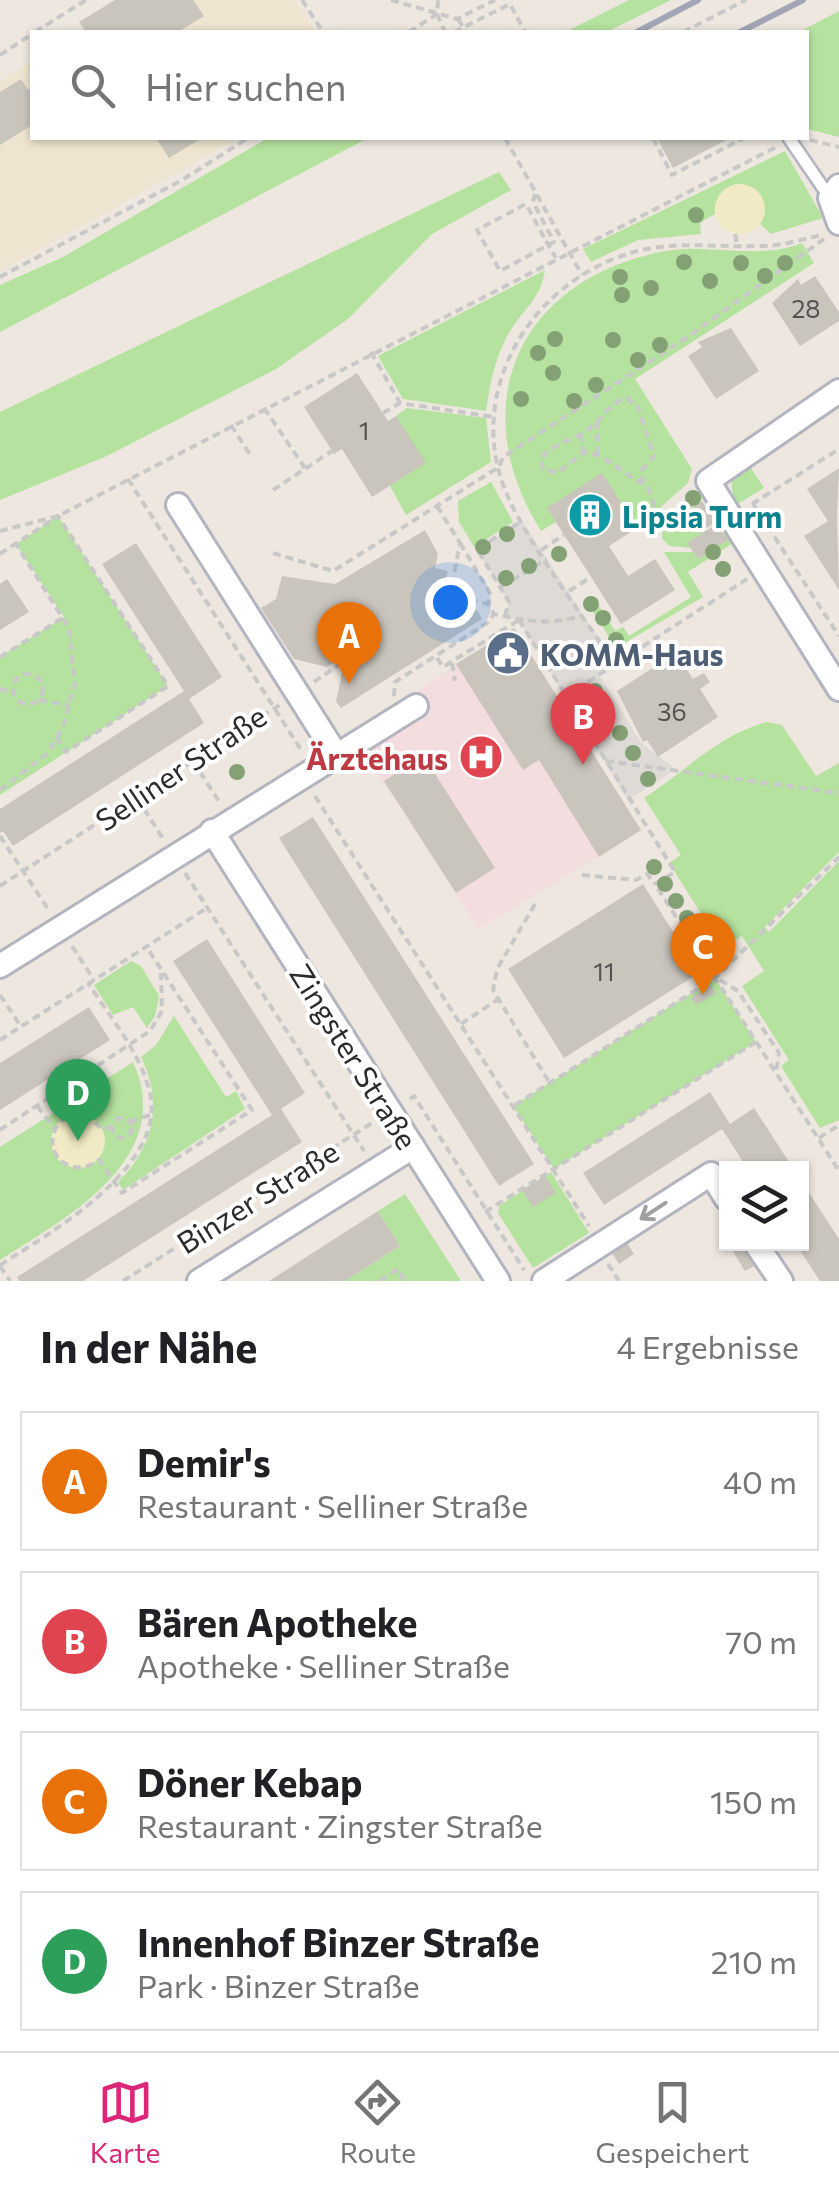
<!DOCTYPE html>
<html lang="de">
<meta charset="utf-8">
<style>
:root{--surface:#fff;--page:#f2f2f2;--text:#202124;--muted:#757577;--line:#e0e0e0;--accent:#db2777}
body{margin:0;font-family:Commissioner,sans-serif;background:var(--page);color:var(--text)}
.controls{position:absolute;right:30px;bottom:30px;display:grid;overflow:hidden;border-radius:0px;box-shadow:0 2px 8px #0004}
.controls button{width:90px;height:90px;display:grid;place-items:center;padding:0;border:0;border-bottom:2px solid var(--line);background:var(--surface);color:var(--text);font:50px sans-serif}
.you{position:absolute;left:450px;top:602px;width:35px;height:35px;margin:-25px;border:8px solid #fff;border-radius:50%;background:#1a73e8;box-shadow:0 0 0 15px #1a73e833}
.badge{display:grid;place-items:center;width:65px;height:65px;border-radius:50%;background:var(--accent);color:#fff;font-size:32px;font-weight:700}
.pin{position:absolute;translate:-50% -82px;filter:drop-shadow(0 2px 5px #0008)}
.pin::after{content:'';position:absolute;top:52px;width:35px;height:30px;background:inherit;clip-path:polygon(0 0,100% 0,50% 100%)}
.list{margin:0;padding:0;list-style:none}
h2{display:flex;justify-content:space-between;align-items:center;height:130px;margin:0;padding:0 40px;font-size:42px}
h2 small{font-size:32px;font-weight:400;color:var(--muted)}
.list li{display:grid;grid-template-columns:65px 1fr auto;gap:30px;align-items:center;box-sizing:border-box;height:140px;margin:0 20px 20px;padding:0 20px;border:2px solid var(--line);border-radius:0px}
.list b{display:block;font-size:38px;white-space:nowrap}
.list p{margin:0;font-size:32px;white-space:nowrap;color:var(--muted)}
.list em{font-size:32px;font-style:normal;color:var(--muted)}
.icon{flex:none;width:55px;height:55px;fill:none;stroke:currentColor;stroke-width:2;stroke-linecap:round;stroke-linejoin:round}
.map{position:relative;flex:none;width:839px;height:1281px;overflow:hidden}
.search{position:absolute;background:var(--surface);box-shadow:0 2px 8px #0004;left:30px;right:30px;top:30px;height:110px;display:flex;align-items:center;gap:25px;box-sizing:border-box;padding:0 35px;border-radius:0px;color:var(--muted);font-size:38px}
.sheet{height:770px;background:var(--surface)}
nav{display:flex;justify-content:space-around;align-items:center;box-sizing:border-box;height:140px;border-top:2px solid var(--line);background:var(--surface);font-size:28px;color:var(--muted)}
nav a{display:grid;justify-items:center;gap:5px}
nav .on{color:var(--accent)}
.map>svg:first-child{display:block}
.education{fill:#eee4cf}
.medical{fill:#f3ddde}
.green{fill:#b5e29e}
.sand{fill:#f1eac4}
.plaza{fill:#dedad6}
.building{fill:#c9c5bd}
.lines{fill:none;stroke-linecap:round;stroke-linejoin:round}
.lane-casing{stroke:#b2b5bf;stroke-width:16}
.street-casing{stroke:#b2b5bf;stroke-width:28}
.path{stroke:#c8c8c8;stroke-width:4;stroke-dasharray:8 5;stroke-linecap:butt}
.lane{stroke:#fff;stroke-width:11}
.street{stroke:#fff;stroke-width:22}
.rail{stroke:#a2a5b6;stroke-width:6}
.path-bridge{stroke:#c8c8c8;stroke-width:4;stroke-dasharray:8 5;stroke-linecap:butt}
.tree{fill:#83a174}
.oneway{stroke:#a0a0a0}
.labels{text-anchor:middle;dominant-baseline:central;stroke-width:8;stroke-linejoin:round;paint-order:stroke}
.number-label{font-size:25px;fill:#535250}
.culture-label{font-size:30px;font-weight:bold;fill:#0d838f;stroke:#fff;text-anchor:start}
.service-label{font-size:30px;font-weight:bold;fill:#4e5e75;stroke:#fff;text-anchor:start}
.health-label{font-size:30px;font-weight:bold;fill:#be3a42;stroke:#fff;text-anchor:end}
.street-label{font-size:30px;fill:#2c2c2c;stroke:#fff}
</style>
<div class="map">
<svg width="839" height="1281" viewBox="0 0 839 1281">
<rect width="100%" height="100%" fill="#ede7df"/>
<g class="education">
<path d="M 115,0 L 295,0 L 316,32 L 76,32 L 83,28 L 79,22 Z"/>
<path d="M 32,61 L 32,138 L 239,138 L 0,271 L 0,82 Z"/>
</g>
<path class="medical" d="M 514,628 L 641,830 L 479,929 L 351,734 Z"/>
<g class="green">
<path d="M 629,0 L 671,0 L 607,32 L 565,32 Z"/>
<path d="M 839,11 L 839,137 L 807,129 L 806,32 L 799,32 Z"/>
<path d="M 268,138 L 368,138 L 0,332 L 0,285 L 63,257 Z"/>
<path d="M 785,151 L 823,218 L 771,234 L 760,224 L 765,214 L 754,188 L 735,184 L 715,204 L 715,214 L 700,223 L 701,234 L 638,240 L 591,262 L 583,249 Z"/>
<path d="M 499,172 L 511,190 L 432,234 L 348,319 L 276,369 L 107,456 L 0,500 L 0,412 Z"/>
<path d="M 802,243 L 814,263 L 635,379 L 692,469 L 688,483 L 637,528 L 602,474 L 556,522 L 541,531 C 462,405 519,278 666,251 C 712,243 756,261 802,243 Z"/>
<path d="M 545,270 C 541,299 523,309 509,333 C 495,357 490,383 486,411 L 403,399 L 378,356 Z"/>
<path d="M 407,408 L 486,418 L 491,462 L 406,515 L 390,486 L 396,416 Z"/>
<path d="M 747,462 L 764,488 L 734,506 L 731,479 Z"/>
<path d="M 491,482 L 513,522 L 474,547 L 459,522 L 458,501 Z"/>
<path d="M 698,489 L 704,498 L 692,508 L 706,531 L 688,542 L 691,548 L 670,546 L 662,539 L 662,530 Z"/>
<path d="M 58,516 L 168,686 L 0,795 L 0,657 L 64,617 L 16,544 Z"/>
<path d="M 719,522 L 733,543 L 688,572 L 703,597 L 616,648 L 592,610 L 599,606 L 615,631 L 623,627 L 629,636 L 691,597 L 664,552 L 694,552 L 698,558 L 727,540 Z"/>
<path d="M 767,722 L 782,725 L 816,776 L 839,763 L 839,852 L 765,927 L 769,932 L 839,861 L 839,1120 L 820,1128 L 781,1066 L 789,1060 L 742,986 L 764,971 L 742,936 L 723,948 L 669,863 L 681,855 L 644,798 C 685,772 718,735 767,722 Z"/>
<path d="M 131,961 L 141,966 L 159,996 L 155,1016 L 147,1028 L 133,1007 L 113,1015 L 94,985 Z"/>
<path d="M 715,978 L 756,1042 L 554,1169 L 513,1106 Z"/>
<path d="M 174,1016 L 226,1097 L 236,1091 L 245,1109 L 123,1190 L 118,1182 C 155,1146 163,1102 141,1057 L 156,1045 Z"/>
<path d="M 133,1062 C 177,1158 68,1217 0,1260 L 0,1147 Z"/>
<path d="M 551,1172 L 589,1233 L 533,1268 L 498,1213 L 499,1206 Z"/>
<path d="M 405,1194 L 461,1281 L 345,1281 L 400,1246 L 378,1211 Z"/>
</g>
<g class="sand">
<circle cx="740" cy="209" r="25"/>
<circle cx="78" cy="1141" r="27"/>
</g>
<path class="plaza" d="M 522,521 L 615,664 L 599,675 L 642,744 L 676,769 L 628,800 L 519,620 L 505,616 L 509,602 L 477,549 Z"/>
<g class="building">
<path d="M 115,0 L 193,0 L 204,16 L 178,32 L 86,32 L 79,22 Z"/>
<path d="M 21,79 L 28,90 L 32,87 L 32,125 L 0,145 L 0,92 Z"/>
<path d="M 156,138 L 202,138 L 169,158 Z"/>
<path d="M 657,138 L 730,138 L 673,168 Z"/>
<path d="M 815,276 L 839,312 L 839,321 L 800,346 L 772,303 L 798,279 L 801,285 Z"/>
<path d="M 731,328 L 759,371 L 716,399 L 688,356 L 702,347 L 698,342 Z"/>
<path d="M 357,373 L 388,421 L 396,416 L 426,463 L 372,497 L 342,449 L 334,454 L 304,407 Z"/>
<path d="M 839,468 L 837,515 L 839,590 L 804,536 L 828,521 L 807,489 Z"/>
<path d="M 602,473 L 637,528 L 609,546 L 628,576 L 655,559 L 675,590 L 621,624 L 547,508 Z"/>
<path d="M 702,501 L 716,522 L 705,529 L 692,508 Z"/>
<path d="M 717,524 L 728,540 L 698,559 L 687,543 Z"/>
<path d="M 425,530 L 438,554 L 435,568 L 448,571 L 441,595 L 446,603 L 478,611 L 482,619 L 341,708 L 336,702 L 343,668 L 337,660 L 327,667 L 294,659 L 261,608 L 276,599 L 282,576 L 335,584 Z"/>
<path d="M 136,543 L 222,677 L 189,699 L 204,723 L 13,846 L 3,831 L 0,833 L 0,809 L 184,691 L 102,564 Z"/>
<path d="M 7,579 L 29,612 L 0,630 L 0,584 Z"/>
<path d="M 514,628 L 641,830 L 599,857 L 539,760 L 523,770 L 456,664 Z"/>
<path d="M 676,653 L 693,679 L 704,673 L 710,682 L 700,689 L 718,717 L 658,757 L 647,740 L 643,742 L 617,691 Z"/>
<path d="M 423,755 L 495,868 L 456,893 L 384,781 Z"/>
<path d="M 313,817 L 534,1164 L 499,1186 L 279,838 Z"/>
<path d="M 643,884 L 699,973 L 564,1058 L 508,969 Z"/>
<path d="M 207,939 L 305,1093 L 281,1109 L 302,1142 L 83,1281 L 19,1281 L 17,1277 L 272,1115 L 173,961 Z"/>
<path d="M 711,985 L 716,993 L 696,1005 L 691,998 Z"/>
<path d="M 89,1007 L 110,1040 L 0,1110 L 0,1063 Z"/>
<path d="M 710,1092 L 730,1124 L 754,1108 L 793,1168 L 747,1168 L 722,1129 L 604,1205 L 583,1173 Z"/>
<path d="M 545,1176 L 556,1193 L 533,1207 L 522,1190 Z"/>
<path d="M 802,1182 L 839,1239 L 839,1281 L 820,1281 L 796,1244 L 802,1244 Z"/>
<path d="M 378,1211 L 400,1246 L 345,1281 L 269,1281 Z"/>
<path d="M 625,1240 L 634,1254 L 619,1264 L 610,1250 Z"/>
<path d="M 743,1244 L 756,1265 L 745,1271 L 729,1245 Z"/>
</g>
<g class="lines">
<defs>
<path id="lane" d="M 789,138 L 830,198"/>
<g id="street">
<path d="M 839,186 L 830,198 L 839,223"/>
<path d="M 839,391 L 708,481 L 839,689"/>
<path d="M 178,505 L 337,756"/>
<path d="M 212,831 L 498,1281"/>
<path d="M 0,966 L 416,706"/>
<path d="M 756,1244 L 781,1281"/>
<path d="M 199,1281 L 413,1147"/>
<path d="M 544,1281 L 711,1174 L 726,1198"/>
</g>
</defs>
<use href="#lane" class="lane-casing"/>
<use href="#street" class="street-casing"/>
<g class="path">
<path d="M 302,0 L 323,32"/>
<path d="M 391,0 L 457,19 L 495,0"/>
<path d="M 437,14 L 445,32"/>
<path d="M 458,19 L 466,32"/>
<path d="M 35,32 L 86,0"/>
<path d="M 409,32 L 437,14 L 438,0"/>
<path d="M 683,32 L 746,0"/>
<path d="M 0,55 L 32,34"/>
<path d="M 505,138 L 582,275"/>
<path d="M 653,138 L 672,175 L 744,138"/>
<path d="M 810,140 L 839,147"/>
<path d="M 735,234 L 737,245"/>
<path d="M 546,241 L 556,258"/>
<path d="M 0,277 L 182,180 L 248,138"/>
<path d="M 371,352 L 400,403 L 494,417"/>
<path d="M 264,408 L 305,468"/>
<path d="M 383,413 L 400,403"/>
<path d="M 231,425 L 252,458"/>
<path d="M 580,434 L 584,452"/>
<path d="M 597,455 L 597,422"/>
<path d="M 128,479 L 303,753"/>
<path d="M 643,484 L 642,470 L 654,456 L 638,407 L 627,398 C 610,401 603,419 589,429 C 573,441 556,442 541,458 L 543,469 L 558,473 L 584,452 C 607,454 625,477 647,485 L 660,522"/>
<path d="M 273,490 L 332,451"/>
<path d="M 752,504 L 839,449"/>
<path d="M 753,504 L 839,636"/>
<path d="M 437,506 L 460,543 L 450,595 L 488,604 L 494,614 C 526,621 551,626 583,615"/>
<path d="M 0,531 L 58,516 L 778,146"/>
<path d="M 460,543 L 490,593 L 488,604"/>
<path d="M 541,550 L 564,535"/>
<path d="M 273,553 L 333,571 L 499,467 L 503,457 L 686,338 L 824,239"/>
<path d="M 0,554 L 58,516 L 168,686 L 66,752 L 57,738"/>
<path d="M 501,587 L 547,559"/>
<path d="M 569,591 L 591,577"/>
<path d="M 505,616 L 509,602 L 477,549 L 522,521"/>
<path d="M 519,620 L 675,872 L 655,884 L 839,1171"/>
<path d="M 0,657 L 64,617"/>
<path d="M 437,658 L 443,667 L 519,620"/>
<path d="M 452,663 L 455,681"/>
<path d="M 615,664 C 583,616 531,548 508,497 C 462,394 530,281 634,252 C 678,240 718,248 762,246 C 782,246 803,239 822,235"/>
<circle cx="28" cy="689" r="15"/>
<path d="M 314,682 L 340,664"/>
<path d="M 0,689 L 14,694"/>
<path d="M 394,696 L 395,682 L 487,623 L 494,614"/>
<path d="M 566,696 L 747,579"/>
<path d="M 39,700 L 69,705"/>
<path d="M 193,761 L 220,803"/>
<path d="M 606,761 L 839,793"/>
<path d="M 0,790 L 48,753 L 63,727 L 75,684 L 69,628 L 16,544"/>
<path d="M 315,796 L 589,1226"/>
<path d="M 137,798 L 164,840"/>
<path d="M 0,836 L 48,909"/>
<path d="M 185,873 L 364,1151"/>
<path d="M 582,875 L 636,880 L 647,874 L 655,884"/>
<path d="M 0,886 L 281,704"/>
<path d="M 535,904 L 497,969 L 493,990 L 549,1082"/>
<path d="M 72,946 L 94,980"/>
<path d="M 720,980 L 738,991 L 779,1053 L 776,1072"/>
<path d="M 0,995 L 20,1025"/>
<path d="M 461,1024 L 497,1000"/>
<path d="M 0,1040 L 207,908"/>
<path d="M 410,1099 L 414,1096 L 524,1270"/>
<path d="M 515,1105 L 715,978 L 839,857"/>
<path d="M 37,1106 L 54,1128"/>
<circle cx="122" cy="1128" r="10"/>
<path d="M 130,1122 L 150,1115"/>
<path d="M 112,1126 L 103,1130 L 88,1116 L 67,1116 C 33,1141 65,1185 99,1160 L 122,1193 L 252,1110 L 146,946"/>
<path d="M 0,1130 L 150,1031 L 162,1011 L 161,973"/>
<path d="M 819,1138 L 839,1125"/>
<path d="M 485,1212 L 756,1042"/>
<path d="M 608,1264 L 619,1281"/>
<path d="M 0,1265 C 49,1234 161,1170 151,1099 C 144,1056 111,1019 88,983"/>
<path d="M 0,1266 L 10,1281"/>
<path d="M 123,1281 L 372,1123"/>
<path d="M 380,1281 L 398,1269 L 405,1281"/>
</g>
<use href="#lane" class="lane"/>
<use href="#street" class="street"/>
<g class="rail">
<path d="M 637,32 L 698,0"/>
<path d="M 740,32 L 803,0"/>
</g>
<g class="path-bridge">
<path d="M 454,32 L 510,4 L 525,32"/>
<path d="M 535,194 L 533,202 L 554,242 L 500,271 L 477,230 L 526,204 L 546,241"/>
</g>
</g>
<g class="tree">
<circle cx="696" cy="215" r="8"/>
<circle cx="684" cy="262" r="8"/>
<circle cx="741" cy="263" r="8"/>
<circle cx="785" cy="263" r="8"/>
<circle cx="765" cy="276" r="8"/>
<circle cx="620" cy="277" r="8"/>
<circle cx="710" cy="281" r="8"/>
<circle cx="651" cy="288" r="8"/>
<circle cx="622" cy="295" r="8"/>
<circle cx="555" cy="339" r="8"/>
<circle cx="613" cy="340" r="8"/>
<circle cx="660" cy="345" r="8"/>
<circle cx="538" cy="353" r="8"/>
<circle cx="638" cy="360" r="8"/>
<circle cx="553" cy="373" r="8"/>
<circle cx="596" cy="385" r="8"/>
<circle cx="521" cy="399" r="8"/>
<circle cx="574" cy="401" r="8"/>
<circle cx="693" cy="498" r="8"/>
<circle cx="507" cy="534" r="8"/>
<circle cx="483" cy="547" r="8"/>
<circle cx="713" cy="552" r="8"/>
<circle cx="559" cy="554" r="8"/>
<circle cx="529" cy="566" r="8"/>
<circle cx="723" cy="569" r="8"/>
<circle cx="506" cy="578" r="8"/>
<circle cx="591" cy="604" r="8"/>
<circle cx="603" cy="618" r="8"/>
<circle cx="616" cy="640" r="8"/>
<circle cx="595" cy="691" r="8"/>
<circle cx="607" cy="712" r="8"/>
<circle cx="620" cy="733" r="8"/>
<circle cx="633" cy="753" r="8"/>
<circle cx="237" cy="772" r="8"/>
<circle cx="648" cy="779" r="8"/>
<circle cx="654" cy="867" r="8"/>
<circle cx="665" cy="884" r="8"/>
<circle cx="676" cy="901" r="8"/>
<circle cx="687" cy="918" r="8"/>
<circle cx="698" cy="935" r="8"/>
</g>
<defs><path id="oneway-shaft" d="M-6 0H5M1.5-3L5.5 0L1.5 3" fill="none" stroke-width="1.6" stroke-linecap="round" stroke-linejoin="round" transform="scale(2.5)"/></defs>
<use class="oneway" href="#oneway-shaft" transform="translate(653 1211) rotate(147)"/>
<defs>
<symbol id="building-disc" viewBox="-11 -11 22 22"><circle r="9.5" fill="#0f9aa8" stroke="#fff"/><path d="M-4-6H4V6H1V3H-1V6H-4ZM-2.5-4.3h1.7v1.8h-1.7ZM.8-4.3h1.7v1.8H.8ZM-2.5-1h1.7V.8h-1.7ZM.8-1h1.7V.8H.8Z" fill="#fff"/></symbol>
<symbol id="civic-disc" viewBox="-11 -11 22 22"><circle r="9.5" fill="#5c6f8a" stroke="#fff"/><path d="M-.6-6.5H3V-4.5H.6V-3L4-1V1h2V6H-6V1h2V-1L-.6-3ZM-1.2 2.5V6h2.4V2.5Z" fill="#fff"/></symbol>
<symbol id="hospital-disc" viewBox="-11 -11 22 22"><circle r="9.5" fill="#e0444e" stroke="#fff"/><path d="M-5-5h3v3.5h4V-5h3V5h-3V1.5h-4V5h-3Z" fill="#fff"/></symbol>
</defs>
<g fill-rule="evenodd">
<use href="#building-disc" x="565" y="490" width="50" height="50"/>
<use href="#civic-disc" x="483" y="628" width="50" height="50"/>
<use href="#hospital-disc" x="456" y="732" width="50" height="50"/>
</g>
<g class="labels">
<g class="number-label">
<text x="806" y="308">28</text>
<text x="364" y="430">1</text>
<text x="672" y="711">36</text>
<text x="604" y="971">11</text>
</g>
<g class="culture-label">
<text x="622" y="515">Lipsia Turm</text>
</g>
<g class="service-label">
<text x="540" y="653">KOMM-Haus</text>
</g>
<g class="health-label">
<text x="448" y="757">Ärztehaus</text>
</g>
<g class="street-label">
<text transform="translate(180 767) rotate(-34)">Selliner Straße</text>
<text transform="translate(355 1056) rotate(58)">Zingster Straße</text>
<text transform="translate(257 1196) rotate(-32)">Binzer Straße</text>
</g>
</g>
</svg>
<div class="controls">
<button><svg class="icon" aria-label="layers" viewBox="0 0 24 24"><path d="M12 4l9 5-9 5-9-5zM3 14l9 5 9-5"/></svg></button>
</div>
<div class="you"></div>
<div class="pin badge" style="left:349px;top:684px;background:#e8710a">A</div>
<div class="pin badge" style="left:583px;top:765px;background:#e0444e">B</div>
<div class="pin badge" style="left:703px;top:995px;background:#e8710a">C</div>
<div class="pin badge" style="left:78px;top:1141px;background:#2e9e5b">D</div>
<div class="search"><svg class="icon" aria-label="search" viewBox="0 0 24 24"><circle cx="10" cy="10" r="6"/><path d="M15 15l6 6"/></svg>Hier suchen</div>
</div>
<section class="sheet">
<h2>In der Nähe<small>4 Ergebnisse</small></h2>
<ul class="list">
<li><span class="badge" style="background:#e8710a">A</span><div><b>Demir's</b><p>Restaurant · Selliner Straße</p></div><em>40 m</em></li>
<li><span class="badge" style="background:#e0444e">B</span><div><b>Bären Apotheke</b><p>Apotheke · Selliner Straße</p></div><em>70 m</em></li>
<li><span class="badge" style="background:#e8710a">C</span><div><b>Döner Kebap</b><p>Restaurant · Zingster Straße</p></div><em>150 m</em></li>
<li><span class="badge" style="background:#2e9e5b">D</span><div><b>Innenhof Binzer Straße</b><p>Park · Binzer Straße</p></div><em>210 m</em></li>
</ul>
</section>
<nav>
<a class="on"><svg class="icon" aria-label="map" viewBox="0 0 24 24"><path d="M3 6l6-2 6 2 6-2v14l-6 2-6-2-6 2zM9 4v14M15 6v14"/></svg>Karte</a>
<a><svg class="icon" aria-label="directions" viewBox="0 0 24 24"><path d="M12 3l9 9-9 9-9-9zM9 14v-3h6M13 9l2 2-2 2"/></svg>Route</a>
<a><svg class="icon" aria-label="saved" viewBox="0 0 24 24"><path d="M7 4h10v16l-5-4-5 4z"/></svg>Gespeichert</a>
</nav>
